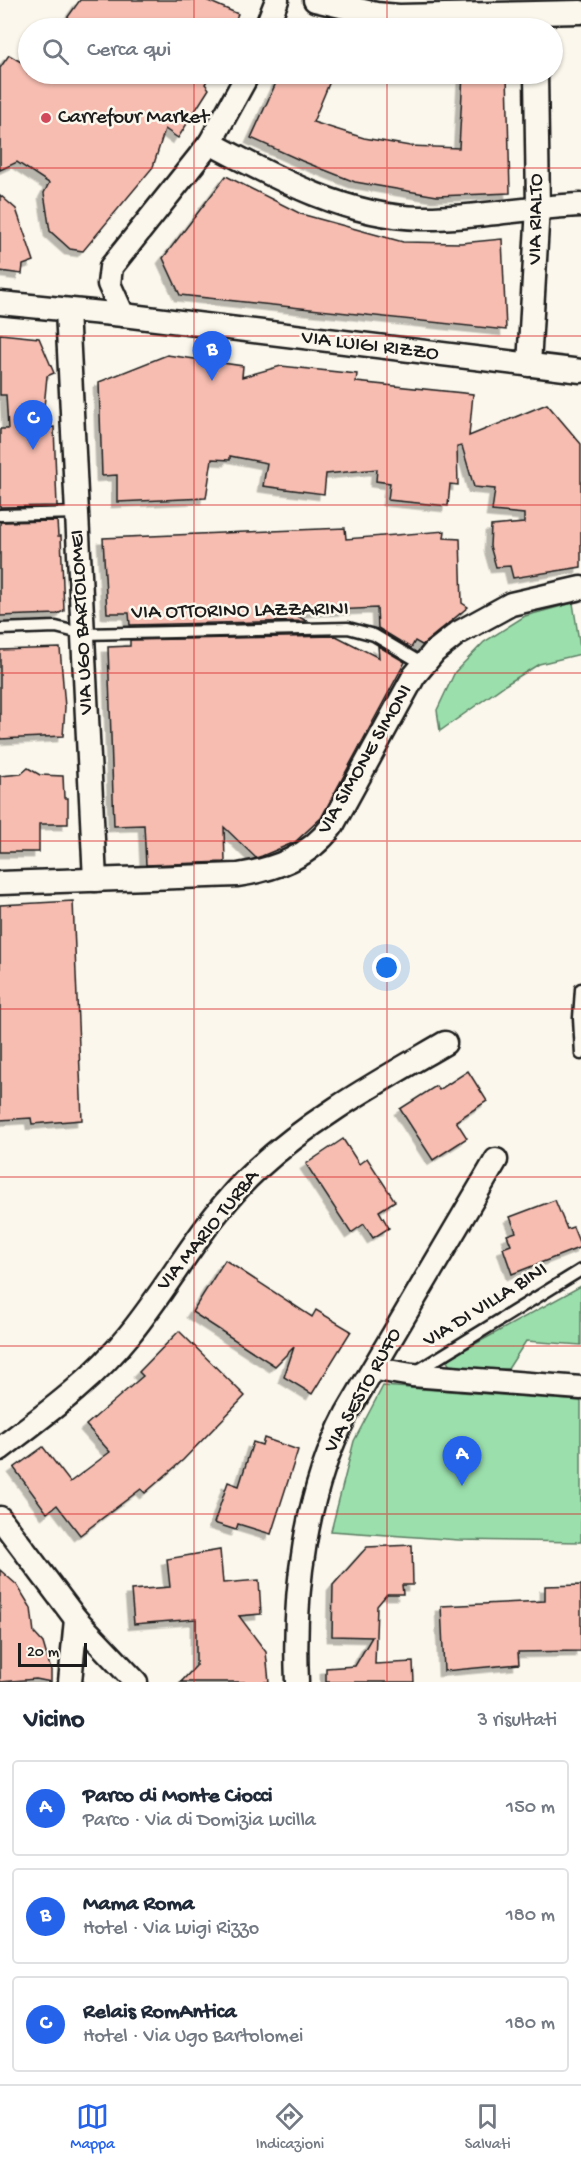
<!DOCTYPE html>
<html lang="it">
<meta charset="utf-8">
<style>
:root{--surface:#fff;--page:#f2f2f3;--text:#1f2937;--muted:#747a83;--line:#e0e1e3;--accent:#2563eb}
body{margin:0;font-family:"Gochi Hand",sans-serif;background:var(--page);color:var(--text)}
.scale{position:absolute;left:18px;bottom:15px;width:69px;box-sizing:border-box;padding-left:6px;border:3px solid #1c1c1c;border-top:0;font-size:16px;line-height:21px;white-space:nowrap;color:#1c1c1c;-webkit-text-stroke:4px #fbf7ec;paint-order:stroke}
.you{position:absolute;left:387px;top:968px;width:21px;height:21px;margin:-15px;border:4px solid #fff;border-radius:50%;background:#1a73e8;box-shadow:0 0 0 9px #1a73e833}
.badge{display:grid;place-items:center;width:39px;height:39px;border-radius:50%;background:var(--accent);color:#fff;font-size:20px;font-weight:700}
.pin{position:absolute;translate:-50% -50px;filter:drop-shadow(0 2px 3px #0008)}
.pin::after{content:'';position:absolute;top:32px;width:21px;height:18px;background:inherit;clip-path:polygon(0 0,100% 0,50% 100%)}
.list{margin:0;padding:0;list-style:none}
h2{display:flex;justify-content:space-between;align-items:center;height:78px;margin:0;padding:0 24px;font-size:26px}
h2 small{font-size:20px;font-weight:400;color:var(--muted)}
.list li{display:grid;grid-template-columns:39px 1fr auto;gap:18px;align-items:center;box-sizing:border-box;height:96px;margin:0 12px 12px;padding:0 12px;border:2px solid var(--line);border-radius:6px}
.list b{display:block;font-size:22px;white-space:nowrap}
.list p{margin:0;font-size:20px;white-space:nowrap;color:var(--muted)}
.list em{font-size:20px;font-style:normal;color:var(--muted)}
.icon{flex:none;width:33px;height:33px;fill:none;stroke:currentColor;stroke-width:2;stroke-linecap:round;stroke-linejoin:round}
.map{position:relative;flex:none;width:581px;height:1682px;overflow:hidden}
.search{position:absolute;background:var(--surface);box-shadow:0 2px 4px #0004;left:18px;right:18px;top:18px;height:66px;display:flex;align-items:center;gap:15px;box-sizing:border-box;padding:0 21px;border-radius:33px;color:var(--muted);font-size:22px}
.sheet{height:402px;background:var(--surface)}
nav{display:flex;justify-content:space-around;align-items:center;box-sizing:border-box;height:84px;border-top:2px solid var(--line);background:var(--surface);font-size:16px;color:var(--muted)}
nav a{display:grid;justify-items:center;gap:3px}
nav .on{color:var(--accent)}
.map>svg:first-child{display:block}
.green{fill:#9bdfac;stroke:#5c7e64;stroke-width:1.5}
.building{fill:#f7bdb1;stroke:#1c1c1c;stroke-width:1.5;filter:url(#shadow)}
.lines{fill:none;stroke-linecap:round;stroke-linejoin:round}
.service-casing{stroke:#1c1c1c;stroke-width:15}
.minor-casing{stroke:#1c1c1c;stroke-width:27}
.service{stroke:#fbf7ec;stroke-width:10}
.minor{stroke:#fbf7ec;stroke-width:22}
.grid{fill:none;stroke:#d62828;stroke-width:1.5;stroke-opacity:0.55}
.poi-dot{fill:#d1495b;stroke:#fbf7ec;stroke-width:2}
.labels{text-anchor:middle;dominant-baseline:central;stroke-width:5;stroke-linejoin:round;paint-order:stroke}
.poi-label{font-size:21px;fill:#1c1c1c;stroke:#fbf7ec;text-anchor:start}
.street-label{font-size:21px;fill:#1c1c1c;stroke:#fbf7ec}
</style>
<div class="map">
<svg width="581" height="1682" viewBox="0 0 581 1682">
<defs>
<filter id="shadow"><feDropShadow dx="-5.5" dy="5.5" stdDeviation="0" flood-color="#0004"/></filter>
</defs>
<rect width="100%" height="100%" fill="#fbf7ec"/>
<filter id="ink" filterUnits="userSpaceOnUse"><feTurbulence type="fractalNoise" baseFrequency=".0167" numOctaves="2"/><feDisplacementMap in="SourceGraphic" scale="12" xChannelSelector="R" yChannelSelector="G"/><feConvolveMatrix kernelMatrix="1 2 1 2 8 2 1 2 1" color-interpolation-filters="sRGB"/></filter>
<g filter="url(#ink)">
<g class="green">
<path d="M 573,603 L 581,654 L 539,664 L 505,685 L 440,731 L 437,710 L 455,672 L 484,642 L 525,616 Z"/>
<path d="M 581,1286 L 581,1345 L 526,1341 L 508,1369 L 452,1369 L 446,1360 Z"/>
<path d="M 383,1386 L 581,1401 L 581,1542 L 459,1540 L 331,1531 L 354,1441 Z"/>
</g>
<g class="building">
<path d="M 80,0 L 206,0 L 238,14 L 232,28 L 60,28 Z"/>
<path d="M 9,55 L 28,66 L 28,74 L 211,74 L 205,84 L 209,89 L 178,138 L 165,129 L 153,167 L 83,251 L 70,249 L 50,231 L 44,193 L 49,183 L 17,162 L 0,170 L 0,68 Z"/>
<path d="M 280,74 L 333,74 L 313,122 L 364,138 L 410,146 L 459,148 L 463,74 L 507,74 L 510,193 L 437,196 L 355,182 L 302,161 L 251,138 Z"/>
<path d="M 226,176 L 301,214 L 403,242 L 461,243 L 502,239 L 506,330 L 180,295 L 163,258 Z"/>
<path d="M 0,195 L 16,209 L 34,261 L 23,265 L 22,274 L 0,271 Z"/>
<path d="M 0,334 L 39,338 L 54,373 L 47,376 L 42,428 L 54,427 L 57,506 L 0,507 L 0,429 L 8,429 L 6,395 L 0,395 Z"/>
<path d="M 167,355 L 243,366 L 242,377 L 281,366 L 357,374 L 356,382 L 473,394 L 469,436 L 547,404 L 581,444 L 581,567 L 513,578 L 510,566 L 496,567 L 490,546 L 491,526 L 524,523 L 524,514 L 492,511 L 495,489 L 474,487 L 462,446 L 457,447 L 458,485 L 450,484 L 448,506 L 388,500 L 390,483 L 376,481 L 377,469 L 326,474 L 324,494 L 263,486 L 267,463 L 230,456 L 230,460 L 212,459 L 206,498 L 117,502 L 117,475 L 102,476 L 99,382 Z"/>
<path d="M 57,521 L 58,536 L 61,536 L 64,611 L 57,614 L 0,616 L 0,522 Z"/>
<path d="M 345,528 L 346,539 L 445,531 L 444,538 L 460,539 L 462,603 L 468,607 L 422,645 L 415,641 L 411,648 L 378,628 L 377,608 L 289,612 L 307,621 L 130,625 L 129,613 L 107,613 L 103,538 Z"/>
<path d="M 336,636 L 379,658 L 378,646 L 405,662 L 321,818 L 295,842 L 262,856 L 256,858 L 224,827 L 225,862 L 146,865 L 144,825 L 114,826 L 108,647 L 130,646 L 130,640 Z"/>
<path d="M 60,648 L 65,707 L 63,736 L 0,739 L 0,650 Z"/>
<path d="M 28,768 L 40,775 L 63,776 L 64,798 L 68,798 L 68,824 L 39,824 L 39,852 L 0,852 L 0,776 L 21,774 Z"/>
<path d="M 73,901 L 82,1120 L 32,1124 L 31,1118 L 0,1120 L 0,905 Z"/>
<path d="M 468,1071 L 487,1101 L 456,1121 L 467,1138 L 433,1160 L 400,1109 L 436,1086 L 439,1090 Z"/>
<path d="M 343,1139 L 359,1164 L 367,1158 L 395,1201 L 379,1211 L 389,1228 L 373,1238 L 364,1224 L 351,1233 L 306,1164 Z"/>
<path d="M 555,1200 L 567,1229 L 573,1227 L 581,1247 L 512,1274 L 503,1248 L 511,1245 L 507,1235 L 516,1232 L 510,1217 Z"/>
<path d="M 225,1260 L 312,1317 L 316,1310 L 351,1331 L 312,1394 L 284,1377 L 294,1347 L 275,1366 L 192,1312 Z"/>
<path d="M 179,1331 L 245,1396 L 183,1460 L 145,1493 L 141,1489 L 80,1535 L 57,1505 L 47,1513 L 14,1468 L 43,1447 L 70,1482 L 110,1452 L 86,1425 L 143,1376 L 139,1372 Z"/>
<path d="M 264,1438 L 298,1450 L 271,1534 L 238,1524 L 236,1530 L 214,1523 L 228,1482 L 239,1486 L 253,1442 L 262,1445 Z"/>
<path d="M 412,1545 L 413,1585 L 402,1585 L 403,1594 L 387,1594 L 377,1606 L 375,1664 L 413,1662 L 414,1682 L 326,1682 L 326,1668 L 355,1666 L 372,1637 L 332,1636 L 333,1585 L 367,1547 Z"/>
<path d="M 220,1550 L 223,1583 L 259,1580 L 261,1614 L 239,1616 L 266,1652 L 269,1682 L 181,1682 L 196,1666 L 196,1619 L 134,1624 L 131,1590 L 170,1587 L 167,1559 Z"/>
<path d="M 0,1570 L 17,1585 L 31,1608 L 34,1633 L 43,1643 L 51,1670 L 51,1682 L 36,1679 L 0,1682 Z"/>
<path d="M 581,1585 L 581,1651 L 518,1652 L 519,1664 L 444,1671 L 441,1606 L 545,1601 L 545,1586 Z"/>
</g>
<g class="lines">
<defs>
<g id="service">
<path d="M 0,515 L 78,513"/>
<path d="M 0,629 L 56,627 L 84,634 L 348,628 L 374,635 L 423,664"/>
<path d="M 581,989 L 579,1018 L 581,1054"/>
<path d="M 417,1371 L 581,1270"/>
</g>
<g id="minor">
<path d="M 315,0 L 376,14 L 399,16 L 581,12"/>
<path d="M 266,28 L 277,0"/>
<path d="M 210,143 C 274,177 346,217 421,218 C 474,219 527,207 581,205"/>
<path d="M 0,303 L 123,315 L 581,371"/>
<path d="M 67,310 L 95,880"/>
<path d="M 123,315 L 109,284 L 111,267 L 210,143 L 248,74"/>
<path d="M 529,365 L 538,207 L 536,74"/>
<path d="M 0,883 L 238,875 C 276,869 309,857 332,826 L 414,676 L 434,652 L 458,633 L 511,604 L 581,588"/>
<path d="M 376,1369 L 412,1375 L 581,1388"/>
<path d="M 0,1449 C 47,1413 92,1381 129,1335 C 173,1281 205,1217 257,1169 C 312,1118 380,1081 445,1043"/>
<path d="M 0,1518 L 76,1619 L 136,1682"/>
<path d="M 70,1682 L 76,1619"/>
<path d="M 297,1682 C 293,1592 305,1493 347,1413 L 496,1160"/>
</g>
</defs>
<use href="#service" class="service-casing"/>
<use href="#minor" class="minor-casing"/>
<use href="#service" class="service"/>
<use href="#minor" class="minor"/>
</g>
</g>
<path class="grid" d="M 194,0 L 194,28M 387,0 L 387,28M 194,74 L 194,1682M 387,74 L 387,1682M 0,168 L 581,168M 0,336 L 581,336M 0,505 L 581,505M 0,673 L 581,673M 0,841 L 581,841M 0,1009 L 581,1009M 0,1177 L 581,1177M 0,1346 L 581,1346M 0,1514 L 581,1514"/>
<circle class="poi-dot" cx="46" cy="118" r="6"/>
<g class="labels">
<g class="poi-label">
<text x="58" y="118">Carrefour Market</text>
</g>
<g class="street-label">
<text transform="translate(537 219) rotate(-89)">VIA RIALTO</text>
<text transform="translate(370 347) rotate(7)">VIA LUIGI RIZZO</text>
<text transform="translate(240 612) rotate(-1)">VIA OTTORINO LAZZARINI</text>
<text transform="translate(83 622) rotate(-93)">VIA UGO BARTOLOMEI</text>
<text transform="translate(366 760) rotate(-60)">VIA SIMONE SIMONI</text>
<text transform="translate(209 1231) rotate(-51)">VIA MARIO TURBA</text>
<text transform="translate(486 1306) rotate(-32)">VIA DI VILLA BINI</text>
<text transform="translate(364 1391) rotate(-61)">VIA SESTO RUFO</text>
</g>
</g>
</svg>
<div class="scale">20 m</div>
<div class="you"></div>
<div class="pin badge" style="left:462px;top:1486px">A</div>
<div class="pin badge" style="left:212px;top:381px">B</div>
<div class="pin badge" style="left:33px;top:450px">C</div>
<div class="search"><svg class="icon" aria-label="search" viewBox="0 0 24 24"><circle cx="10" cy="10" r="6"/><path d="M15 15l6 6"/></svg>Cerca qui</div>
</div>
<section class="sheet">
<h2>Vicino<small>3 risultati</small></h2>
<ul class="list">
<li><span class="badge">A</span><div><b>Parco di Monte Ciocci</b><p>Parco · Via di Domizia Lucilla</p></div><em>150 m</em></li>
<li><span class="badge">B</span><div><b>Mama Roma</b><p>Hotel · Via Luigi Rizzo</p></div><em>180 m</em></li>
<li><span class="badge">C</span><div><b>Relais RomAntica</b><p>Hotel · Via Ugo Bartolomei</p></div><em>180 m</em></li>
</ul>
</section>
<nav>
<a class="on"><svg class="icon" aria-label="map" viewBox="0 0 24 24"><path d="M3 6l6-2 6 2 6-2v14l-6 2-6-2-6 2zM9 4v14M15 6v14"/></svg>Mappa</a>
<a><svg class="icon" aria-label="directions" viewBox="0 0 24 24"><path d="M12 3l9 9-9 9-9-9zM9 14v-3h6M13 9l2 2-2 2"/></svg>Indicazioni</a>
<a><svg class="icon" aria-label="saved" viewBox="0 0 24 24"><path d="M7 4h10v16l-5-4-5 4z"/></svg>Salvati</a>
</nav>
